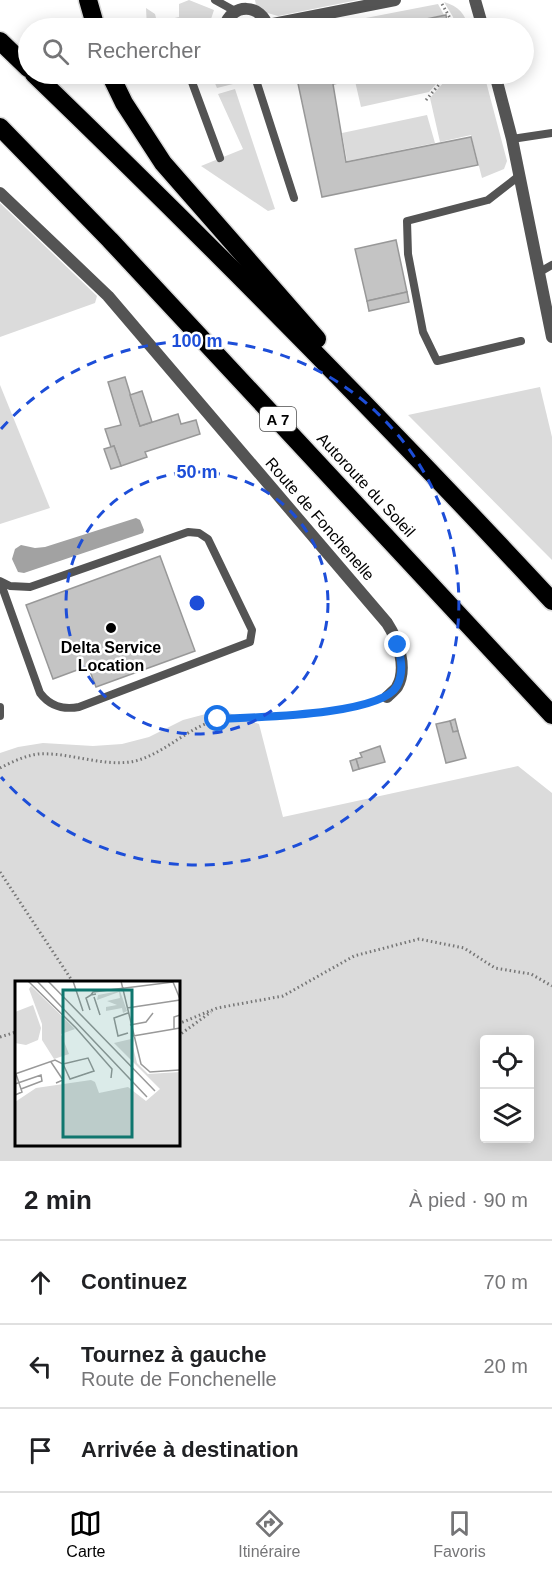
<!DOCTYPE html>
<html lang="fr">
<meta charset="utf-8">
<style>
:root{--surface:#fff;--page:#f6f6f6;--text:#202124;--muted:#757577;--line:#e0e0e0;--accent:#000}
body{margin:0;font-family:Arial,sans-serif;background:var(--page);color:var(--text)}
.controls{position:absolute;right:18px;bottom:18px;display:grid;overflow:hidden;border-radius:6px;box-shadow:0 3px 15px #0003}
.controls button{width:54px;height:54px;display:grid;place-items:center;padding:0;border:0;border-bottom:2px solid var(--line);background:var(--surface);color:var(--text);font:30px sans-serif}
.stop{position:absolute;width:18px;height:18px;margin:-14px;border:4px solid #1a73e8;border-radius:50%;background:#fff}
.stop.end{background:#1a73e8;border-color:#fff;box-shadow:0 2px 6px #0008}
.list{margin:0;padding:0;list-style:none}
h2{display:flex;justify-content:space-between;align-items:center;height:78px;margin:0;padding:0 24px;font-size:26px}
h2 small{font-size:20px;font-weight:400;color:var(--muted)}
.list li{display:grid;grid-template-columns:39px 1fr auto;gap:18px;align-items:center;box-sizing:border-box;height:84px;padding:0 24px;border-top:2px solid var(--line)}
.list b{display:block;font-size:22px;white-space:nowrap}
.list p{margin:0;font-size:20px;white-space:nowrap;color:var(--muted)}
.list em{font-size:20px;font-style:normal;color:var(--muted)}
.icon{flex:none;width:33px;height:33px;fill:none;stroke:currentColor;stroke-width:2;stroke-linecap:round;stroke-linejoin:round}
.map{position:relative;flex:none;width:552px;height:1161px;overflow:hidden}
.search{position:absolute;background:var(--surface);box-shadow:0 3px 15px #0003;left:18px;right:18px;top:18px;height:66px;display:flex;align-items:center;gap:15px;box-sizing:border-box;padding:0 21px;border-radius:33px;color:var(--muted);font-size:22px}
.sheet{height:330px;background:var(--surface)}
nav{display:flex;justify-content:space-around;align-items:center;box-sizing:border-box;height:84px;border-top:2px solid var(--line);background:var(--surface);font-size:16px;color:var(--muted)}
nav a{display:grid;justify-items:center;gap:3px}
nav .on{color:var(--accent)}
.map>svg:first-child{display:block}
.green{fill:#dbdbdb;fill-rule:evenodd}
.water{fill:#a2a2a2}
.building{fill:#c4c4c4;stroke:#989898;stroke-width:1.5}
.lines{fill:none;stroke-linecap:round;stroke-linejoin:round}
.highway-casing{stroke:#dbdbdb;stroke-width:21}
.path{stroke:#767676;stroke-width:3;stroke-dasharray:1.5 3;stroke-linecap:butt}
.lane{stroke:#545454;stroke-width:8}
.street{stroke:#545454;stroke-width:12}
.highway{stroke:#000;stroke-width:18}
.route{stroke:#1a73e8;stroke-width:8}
.ring{fill:none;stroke:#1d4ed8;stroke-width:3;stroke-dasharray:10 8}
.poi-dot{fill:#000;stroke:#fff;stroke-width:2}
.labels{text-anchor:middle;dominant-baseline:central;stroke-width:5;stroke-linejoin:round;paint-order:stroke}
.shield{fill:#fff;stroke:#4c4c4c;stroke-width:1.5}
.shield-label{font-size:15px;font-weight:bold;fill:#000}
.street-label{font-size:16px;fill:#000;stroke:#fff}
.poi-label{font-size:16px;font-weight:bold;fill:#000;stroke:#fff}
.inset-road{fill:none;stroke:#999;stroke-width:1.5}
.view{fill:#0f766e;fill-opacity:0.15;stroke:#0f766e;stroke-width:3}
.inset-edge{fill:none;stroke:#000;stroke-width:3}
.centre{fill:#1d4ed8;stroke:#fff;stroke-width:3}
.ring-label{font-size:18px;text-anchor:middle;font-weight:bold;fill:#1d4ed8;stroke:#fff;stroke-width:5;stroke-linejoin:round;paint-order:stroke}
</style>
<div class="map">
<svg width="552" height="1161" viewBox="0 0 552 1161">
<rect width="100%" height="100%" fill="#fff"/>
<g class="green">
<path d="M 189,0 L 214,10 L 211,19 L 215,26 L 198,28 L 147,28 L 146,8 L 155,14 L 157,22 L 179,17 L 179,4 Z"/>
<path d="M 255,0 L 358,0 L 278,16 L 264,12 L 256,5 Z"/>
<path d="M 444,2 C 458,6 466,14 468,28 L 455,28 L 453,17 Z"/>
<path d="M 438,4 L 444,15 L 379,28 L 314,28 Z"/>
<path d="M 211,74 L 239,74 L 241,82 L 217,88 Z"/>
<path d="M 391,74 L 445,74 L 429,92 L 361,107 L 355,81 L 375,77 L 376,82 L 381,81 L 381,76 Z"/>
<path d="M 451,74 L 484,74 L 507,161 L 504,169 L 482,178 L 471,135 L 440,142 L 430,98 Z"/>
<path d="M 235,89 L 275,209 L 268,211 L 201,166 L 243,149 L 218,94 Z"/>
<path d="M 427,115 L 435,143 L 347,161 L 342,133 Z"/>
<path d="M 0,203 L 97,296 L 95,303 L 0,337 Z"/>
<path d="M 0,385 L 50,508 L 0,524 Z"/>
<path d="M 540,387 L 552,437 L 552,560 L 408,415 Z"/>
<path d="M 221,710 L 259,724 L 283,817 L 518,766 L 552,793 L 552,1161 L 0,1161 L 0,753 L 18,747 L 43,743 L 93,746 L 122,744 L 149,737 L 183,720 ZM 16,982 L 178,982 L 178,1144 L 16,1144 ZM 484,1040 L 530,1040 L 530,1138 L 484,1138 Z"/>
</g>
<path class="water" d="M 136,518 L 140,520 L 144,530 L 143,533 L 24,573 L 18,572 L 12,559 L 15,549 L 21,545 L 35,548 L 45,547 Z"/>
<g class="building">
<path d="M 446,15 L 448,28 L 383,28 Z"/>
<path d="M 296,74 L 385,74 L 333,84 L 346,162 L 471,137 L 478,165 L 322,197 Z"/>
<path d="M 396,240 L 407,292 L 367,301 L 355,249 Z"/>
<path d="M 407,292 L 409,302 L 369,311 L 367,301 Z"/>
<path d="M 125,377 L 140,426 L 178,414 L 181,424 L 196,420 L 200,434 L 145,452 L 147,457 L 121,466 L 114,446 L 111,447 L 105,429 L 121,425 L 108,382 Z"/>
<path d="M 142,391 L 152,422 L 140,426 L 130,395 Z"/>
<path d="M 114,446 L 121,466 L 111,469 L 104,449 Z"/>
<path d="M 160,556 L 195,651 L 96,687 L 88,666 L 53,679 L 26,605 Z"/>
<path d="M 455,719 L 458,731 L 453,732 L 450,721 Z"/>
<path d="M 450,721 L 453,732 L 458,731 L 466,758 L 446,763 L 436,724 Z"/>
<path d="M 380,746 L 385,762 L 359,769 L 356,759 L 362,757 L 360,753 Z"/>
<path d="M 356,759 L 359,769 L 353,771 L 350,761 Z"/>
</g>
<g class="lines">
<defs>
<g id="highway">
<path d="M 88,0 L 96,28"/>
<path d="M 0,41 L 28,68"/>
<path d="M 34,74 C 211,245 384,420 552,601"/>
<path d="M 110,74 L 124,103 L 163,163 L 317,339"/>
<path d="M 0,127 L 110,240 L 552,715"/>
</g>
</defs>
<use href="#highway" class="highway-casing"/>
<g class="path">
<path d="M 442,4 L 450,18 L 452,28"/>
<path d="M 426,100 L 448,74"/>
<path d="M 0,768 C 12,762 24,756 38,754 C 69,752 99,766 130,762 C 161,757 185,729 216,720 C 227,717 240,718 252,717 C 292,714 337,716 375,702"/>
<path d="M 0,872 L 73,982"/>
<path d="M 178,1024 L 217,1008 L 283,996 L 354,956 L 419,939 L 464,948 L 495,968 L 531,974 L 552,986"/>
<path d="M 178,1036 L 211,1012"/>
<path d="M 0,1037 L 16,1032"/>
</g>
<g class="lane">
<path d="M 215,0 L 235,11"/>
<path d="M 189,74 L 220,158"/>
<path d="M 254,74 L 294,198"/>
<path d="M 512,139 L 552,133"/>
<path d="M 519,176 L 488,200 L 407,221 L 408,254 L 423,332 L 437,361 L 521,341"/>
<path d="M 538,273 L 552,265"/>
<path d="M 188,532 L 199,533 L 208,539 L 252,630 L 250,642 L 79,707 C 62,710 50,706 40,693 L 0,581 L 10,586 L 30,587 Z"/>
<path d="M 0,707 L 0,716"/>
</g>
<g class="street">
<path d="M 475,0 L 483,28"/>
<path d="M 268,25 L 395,0"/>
<path d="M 224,28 C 231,2 262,3 268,28"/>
<path d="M 495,74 L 512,139 L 552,337"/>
<path d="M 0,193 L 108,296 L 387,623 C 398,640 408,668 397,687 C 395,690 390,694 387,697"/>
</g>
<use href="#highway" class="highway"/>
</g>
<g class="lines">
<path class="route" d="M 218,719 C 253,717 380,716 397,686 C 404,673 401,659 398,645"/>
</g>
<g class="ring">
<circle cx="197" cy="603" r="131"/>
<path d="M1 429A262 262 0 1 1 1 777"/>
</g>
<circle class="poi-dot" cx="111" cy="628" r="6"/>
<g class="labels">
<rect class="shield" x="260" y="407" width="36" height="24" rx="4.5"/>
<g class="shield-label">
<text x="278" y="419">A 7</text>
</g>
<g class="street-label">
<text transform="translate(366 485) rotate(47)">Autoroute du Soleil</text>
<text transform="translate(320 519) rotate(49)">Route de Fonchenelle</text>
</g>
<g class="poi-label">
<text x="111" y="647">Delta Service<tspan x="111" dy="18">Location</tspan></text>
</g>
</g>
<g transform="translate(15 981)">
<rect width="165" height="165" fill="#fff"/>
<path d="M 16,5 L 60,48 L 46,53 L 54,73 L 39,78 L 27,59 L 27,43 L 14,8 ZM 105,10 L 112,30 L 108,32 L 107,27 L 91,30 L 91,26 L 102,24 L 92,20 L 105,17 L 104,11 L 82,19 L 83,14 ZM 18,24 L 26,47 L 23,59 L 11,64 L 0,62 L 0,31 ZM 116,58 L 122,82 L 133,93 L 165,91 L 165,165 L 0,165 L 0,121 L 21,107 L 76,99 L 80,101 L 84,112 L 113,106 L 131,120 L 145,108 L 99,62 Z" fill="#dbdbdb"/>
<path class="inset-road" d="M 13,0 L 61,47 L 97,88 L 96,97M 22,0 L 132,116M 33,0 L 140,110M 58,0 L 68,30M 106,0 L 126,83 L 135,91 L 164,89M 81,13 L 76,14 L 78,11 L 158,1 L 165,18M 79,16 L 85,34M 112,27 L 165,19M 75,29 L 71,17 L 76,14M 113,32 L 99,37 L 103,55 L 113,52M 115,44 L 131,41 L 138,32M 159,48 L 159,36 L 165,34M 118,55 L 165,47M 36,81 L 48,99 L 41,102M 0,93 L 40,79 L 48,83 L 55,98 L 79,90 L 73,77 L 48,83M 0,103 L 26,94 L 27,100 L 6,108M 0,114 L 7,111 L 1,93"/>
<path class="view" d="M 48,9 L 117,9 L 117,156 L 48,156 Z"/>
<rect width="165" height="165" class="inset-edge"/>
</g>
<circle cx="197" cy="603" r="9" class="centre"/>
<g class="ring-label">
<text x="197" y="347">100 m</text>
<text x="197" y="478">50 m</text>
</g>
</svg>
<div class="controls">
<button><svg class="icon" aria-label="locate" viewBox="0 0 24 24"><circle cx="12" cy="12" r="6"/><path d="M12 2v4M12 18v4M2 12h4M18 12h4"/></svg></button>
<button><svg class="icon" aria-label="layers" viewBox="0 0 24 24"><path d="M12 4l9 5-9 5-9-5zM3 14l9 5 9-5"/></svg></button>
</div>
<div class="stop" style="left:218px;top:719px"></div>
<div class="stop end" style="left:398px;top:645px"></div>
<div class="search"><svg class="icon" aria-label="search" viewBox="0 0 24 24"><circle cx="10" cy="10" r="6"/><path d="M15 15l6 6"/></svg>Rechercher</div>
</div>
<section class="sheet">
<h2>2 min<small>À pied · 90 m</small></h2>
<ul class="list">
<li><svg class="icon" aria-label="ahead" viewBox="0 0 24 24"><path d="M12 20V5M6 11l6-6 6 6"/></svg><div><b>Continuez</b></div><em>70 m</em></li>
<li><svg class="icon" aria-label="left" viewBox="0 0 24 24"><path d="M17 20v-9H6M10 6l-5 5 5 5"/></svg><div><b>Tournez à gauche</b><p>Route de Fonchenelle</p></div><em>20 m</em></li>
<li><svg class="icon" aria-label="arrive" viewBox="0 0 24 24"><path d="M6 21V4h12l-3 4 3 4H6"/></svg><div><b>Arrivée à destination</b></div></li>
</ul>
</section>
<nav>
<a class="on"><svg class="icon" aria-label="map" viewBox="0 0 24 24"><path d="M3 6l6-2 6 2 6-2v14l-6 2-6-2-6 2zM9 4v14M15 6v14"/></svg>Carte</a>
<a><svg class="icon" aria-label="directions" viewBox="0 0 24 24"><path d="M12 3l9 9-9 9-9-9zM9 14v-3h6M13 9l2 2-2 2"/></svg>Itinéraire</a>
<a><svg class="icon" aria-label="saved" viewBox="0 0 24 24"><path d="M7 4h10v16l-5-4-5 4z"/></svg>Favoris</a>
</nav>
